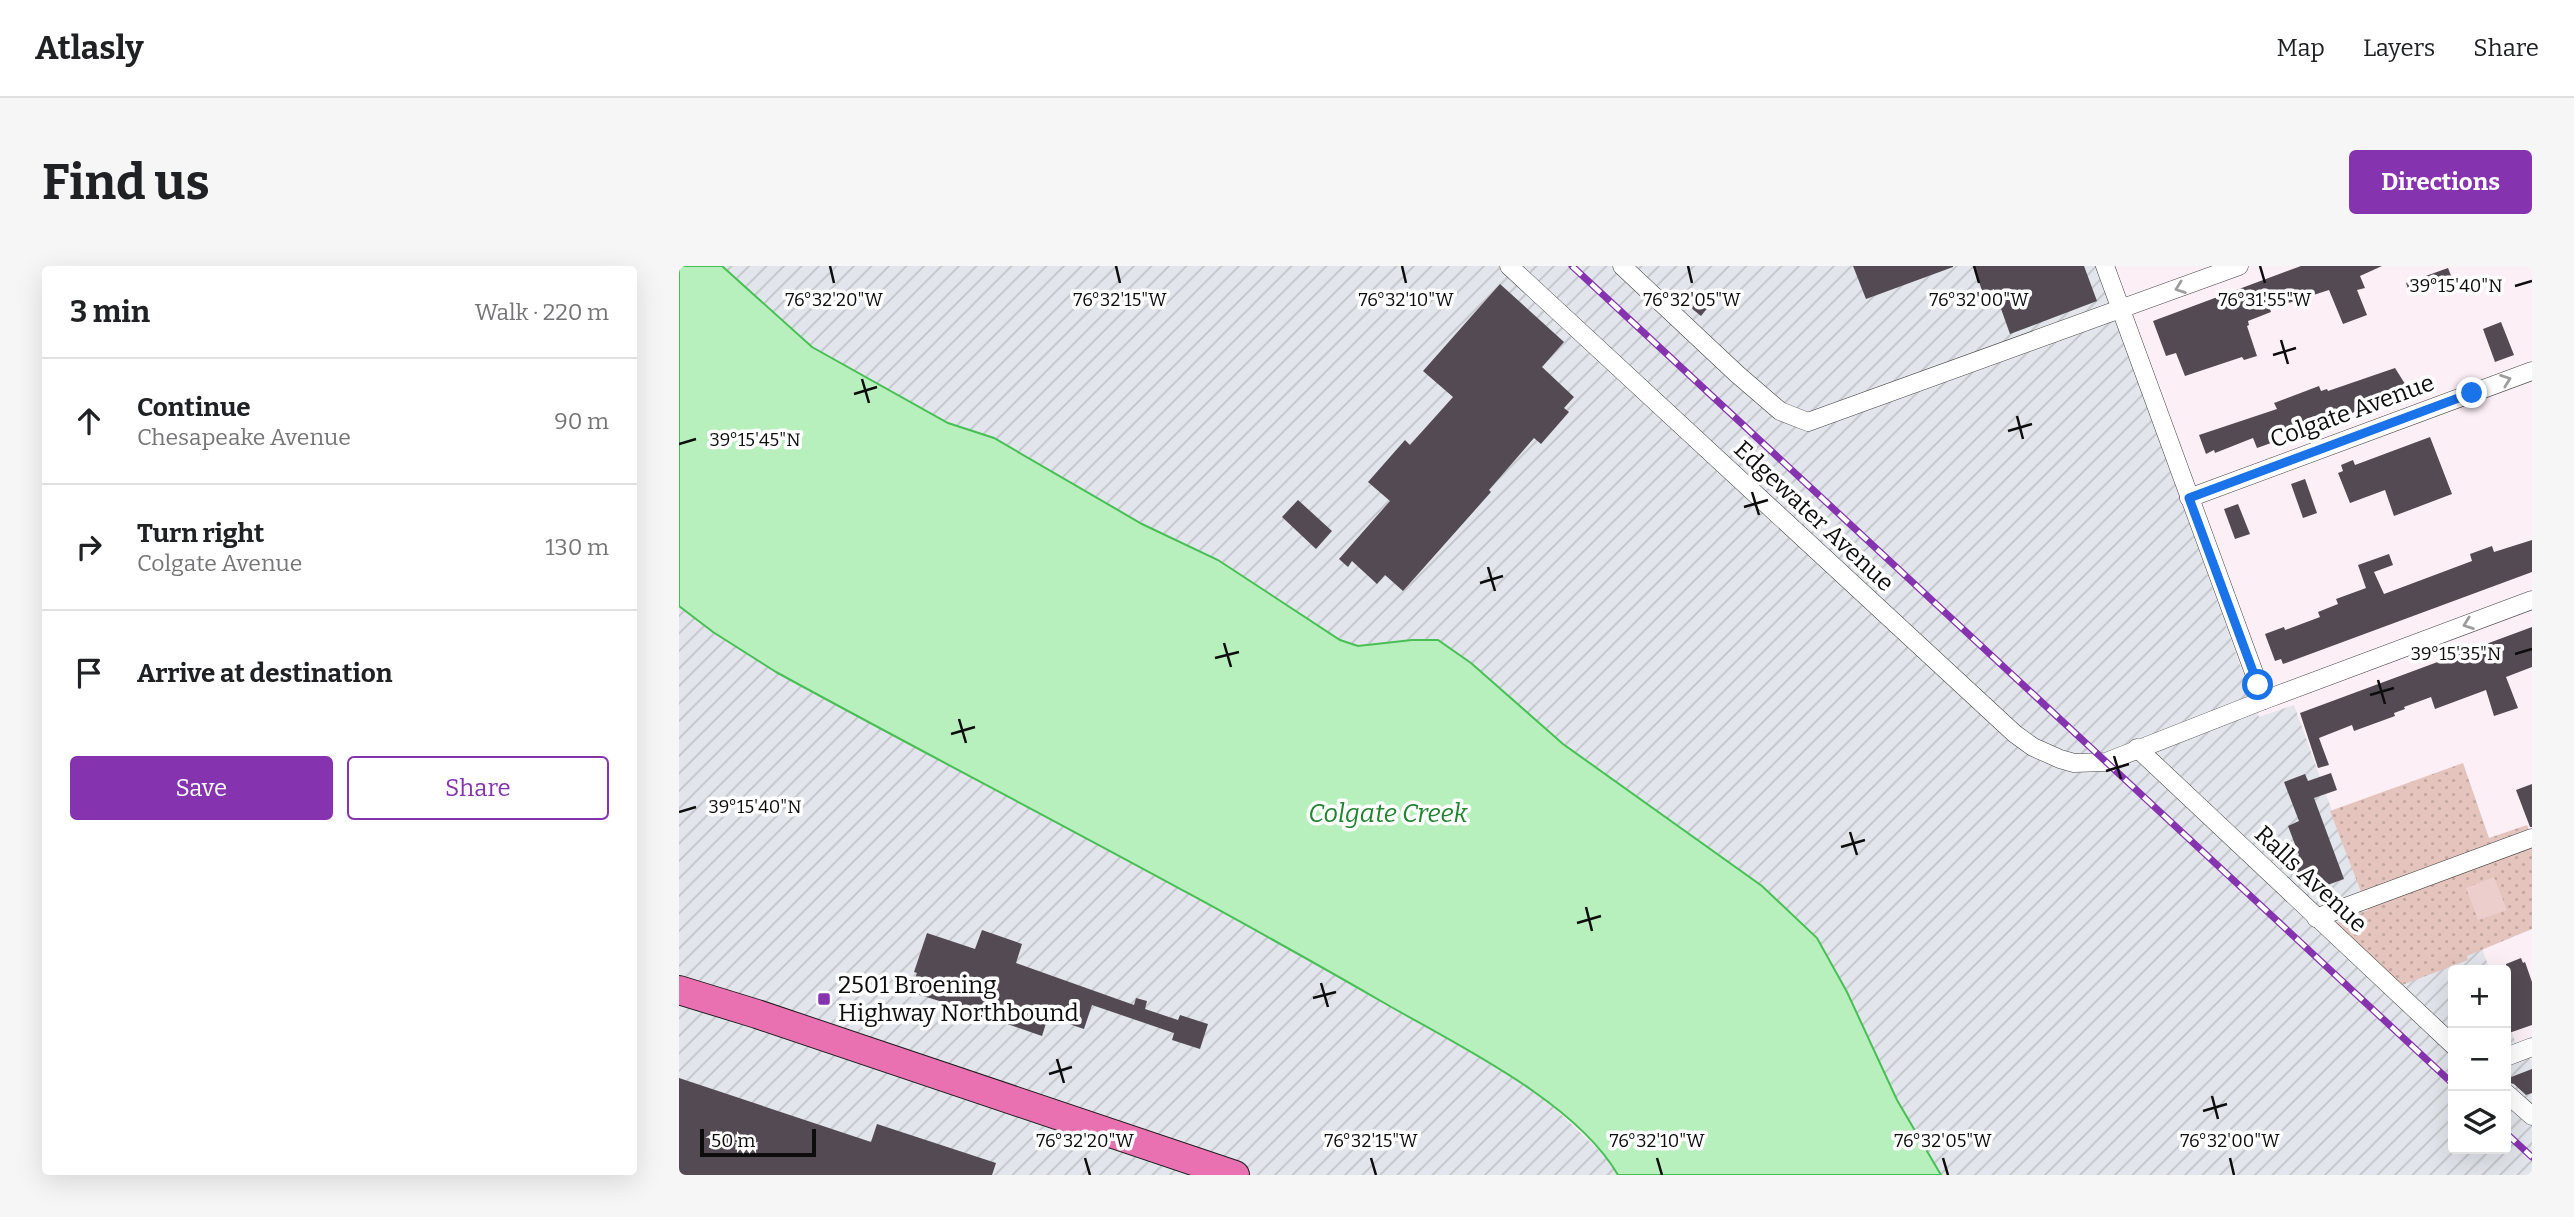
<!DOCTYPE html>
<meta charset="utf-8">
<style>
:root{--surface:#fff;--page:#f6f6f6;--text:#202124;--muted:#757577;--line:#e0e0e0;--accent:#8633af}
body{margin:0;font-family:Bitter,serif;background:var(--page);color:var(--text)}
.controls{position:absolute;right:21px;bottom:21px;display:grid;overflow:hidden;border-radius:7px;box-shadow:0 7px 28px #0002}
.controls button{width:63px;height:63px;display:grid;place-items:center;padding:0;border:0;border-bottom:2px solid var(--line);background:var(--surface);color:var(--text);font:35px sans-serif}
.scale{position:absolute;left:21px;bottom:18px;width:116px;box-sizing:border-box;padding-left:7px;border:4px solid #0d0d0d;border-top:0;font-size:19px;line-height:24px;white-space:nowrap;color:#0d0d0d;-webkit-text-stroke:5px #fff;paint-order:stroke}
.stop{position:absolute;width:21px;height:21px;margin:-16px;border:5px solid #1a73e8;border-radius:50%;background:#fff}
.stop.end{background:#1a73e8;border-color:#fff;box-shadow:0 2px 7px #0008}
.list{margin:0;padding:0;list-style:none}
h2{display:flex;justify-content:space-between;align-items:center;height:91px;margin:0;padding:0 28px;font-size:30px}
h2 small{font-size:23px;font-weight:400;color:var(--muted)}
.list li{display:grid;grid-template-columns:46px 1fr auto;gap:21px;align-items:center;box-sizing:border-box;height:126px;padding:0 28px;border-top:2px solid var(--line)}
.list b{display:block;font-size:26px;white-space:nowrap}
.list p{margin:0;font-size:23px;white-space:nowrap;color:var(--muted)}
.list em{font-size:23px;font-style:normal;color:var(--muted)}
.actions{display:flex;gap:14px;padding:21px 28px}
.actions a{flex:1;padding:16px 0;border:2px solid var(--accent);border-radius:7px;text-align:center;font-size:24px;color:var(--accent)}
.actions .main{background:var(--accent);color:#fff}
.icon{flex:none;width:38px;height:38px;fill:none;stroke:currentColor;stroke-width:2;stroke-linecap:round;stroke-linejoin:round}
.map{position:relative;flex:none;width:1853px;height:909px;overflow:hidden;border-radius:7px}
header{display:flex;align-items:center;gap:42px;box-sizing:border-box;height:98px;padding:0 35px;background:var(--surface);border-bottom:2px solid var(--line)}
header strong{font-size:33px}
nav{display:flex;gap:38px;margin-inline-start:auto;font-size:24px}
.intro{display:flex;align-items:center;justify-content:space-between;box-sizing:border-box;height:168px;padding:0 42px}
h1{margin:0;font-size:49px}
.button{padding:18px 32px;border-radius:7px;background:var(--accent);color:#fff;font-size:24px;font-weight:700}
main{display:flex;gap:42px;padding:0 42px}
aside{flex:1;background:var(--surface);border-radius:7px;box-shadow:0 7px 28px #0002}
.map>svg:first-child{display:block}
.industrial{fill:url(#industrial-furrows)}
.park{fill:url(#park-dots)}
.pitch{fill:#eccecc}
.water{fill:#b8f0bd;stroke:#47bf55;stroke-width:2}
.building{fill:#544a53}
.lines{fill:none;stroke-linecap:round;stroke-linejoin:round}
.minor-casing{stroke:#404040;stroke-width:19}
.primary-casing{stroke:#1e1e1e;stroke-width:30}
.minor{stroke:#fff;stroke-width:18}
.primary{stroke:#ea71b1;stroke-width:28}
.rail-casing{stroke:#8633af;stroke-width:7}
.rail{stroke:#fff;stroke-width:4.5;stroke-dasharray:13;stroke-linecap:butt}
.oneway{stroke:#9e9e9e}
.route{stroke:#1a73e8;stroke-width:9}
.ticks{fill:none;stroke:#0d0d0d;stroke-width:2.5}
.poi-dot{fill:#8633af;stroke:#fff;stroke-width:2.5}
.labels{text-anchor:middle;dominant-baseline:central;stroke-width:7;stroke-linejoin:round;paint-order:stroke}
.street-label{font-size:24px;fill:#0d0d0d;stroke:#fff}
.poi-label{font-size:24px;fill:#0d0d0d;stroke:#fff;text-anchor:start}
.water-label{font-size:26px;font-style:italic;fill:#218530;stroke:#fff}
.ticks-label{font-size:18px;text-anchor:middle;fill:#0d0d0d;stroke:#fff;stroke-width:7;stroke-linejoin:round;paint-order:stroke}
</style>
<header>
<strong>Atlasly</strong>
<nav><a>Map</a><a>Layers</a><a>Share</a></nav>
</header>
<div class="intro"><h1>Find us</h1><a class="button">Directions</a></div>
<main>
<aside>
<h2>3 min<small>Walk · 220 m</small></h2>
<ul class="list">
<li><svg class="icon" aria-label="ahead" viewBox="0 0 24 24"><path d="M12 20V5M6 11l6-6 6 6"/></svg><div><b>Continue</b><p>Chesapeake Avenue</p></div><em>90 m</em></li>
<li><svg class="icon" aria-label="right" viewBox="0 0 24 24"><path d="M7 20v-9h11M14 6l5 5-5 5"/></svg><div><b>Turn right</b><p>Colgate Avenue</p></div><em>130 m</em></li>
<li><svg class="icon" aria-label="arrive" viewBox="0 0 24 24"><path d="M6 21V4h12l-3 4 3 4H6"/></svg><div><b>Arrive at destination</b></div></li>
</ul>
<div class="actions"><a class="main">Save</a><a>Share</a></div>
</aside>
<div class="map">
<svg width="1853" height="909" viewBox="0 0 1853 909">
<defs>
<pattern id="industrial-furrows" width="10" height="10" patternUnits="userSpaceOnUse" patternTransform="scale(1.75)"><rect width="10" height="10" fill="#e2e5eb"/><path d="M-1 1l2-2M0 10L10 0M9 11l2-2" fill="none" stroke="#c1c3c8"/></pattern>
<pattern id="park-dots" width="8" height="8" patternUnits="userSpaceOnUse" patternTransform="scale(1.75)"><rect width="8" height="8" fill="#e4c4bc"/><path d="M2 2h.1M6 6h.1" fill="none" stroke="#c2a7a0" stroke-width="1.8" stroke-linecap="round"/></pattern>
</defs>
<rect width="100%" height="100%" fill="#fdeff6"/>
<g class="industrial">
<path d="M 43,0 L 1417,0 L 1580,451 L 1615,439 L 1689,645 L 1658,657 L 1789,694 L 1787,690 L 1803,683 L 1811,704 L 1774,704 L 1774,883 L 1827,883 L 1827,749 L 1837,778 L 1853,795 L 1853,909 L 1262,909 L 1218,834 L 1168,726 L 1083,620 L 884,478 L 792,397 L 705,379 L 679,380 L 661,374 L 539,294 L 463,258 L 315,172 L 269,157 L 133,81 Z"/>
<path d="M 0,340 L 34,366 L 634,695 L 819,803 L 866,833 L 931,895 L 939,909 L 0,909 Z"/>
</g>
<path class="park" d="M 1784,497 L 1810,572 L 1848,559 L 1853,572 L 1853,663 L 1788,690 L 1789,694 L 1723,719 L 1657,657 L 1689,644 L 1651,545 Z"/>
<path class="pitch" d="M 1815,611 L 1828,644 L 1799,654 L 1787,622 Z"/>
<path class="water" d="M 0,0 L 43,0 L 133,81 L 269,157 L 315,172 L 463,258 L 539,294 L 661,374 L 679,380 L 733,374 L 759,374 L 792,397 L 884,478 L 1083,620 L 1138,672 L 1168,726 L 1218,834 L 1262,909 L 939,909 C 897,836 780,780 707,738 C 507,622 300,517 97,406 L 34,366 L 0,340 Z"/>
<g class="building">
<path d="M 1174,0 L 1274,0 L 1274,1 L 1187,33 Z"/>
<path d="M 1294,0 L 1405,0 L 1418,35 L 1331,68 L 1315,23 L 1304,27 Z"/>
<path d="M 1622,0 L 1703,0 L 1681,10 L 1686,22 L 1678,24 L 1688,49 L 1664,58 L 1650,24 L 1591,43 L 1592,46 L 1569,55 L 1570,59 L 1568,60 L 1578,90 L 1565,94 L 1563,91 L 1506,110 L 1497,87 L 1487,90 L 1474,55 Z"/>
<path d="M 1769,2 L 1775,17 L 1761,22 L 1760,19 L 1731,28 L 1727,17 Z"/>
<path d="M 821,18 L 885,76 L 863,101 L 895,131 L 885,142 L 890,146 L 862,178 L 855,172 L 810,224 L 812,226 L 724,325 L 706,309 L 698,318 L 673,295 L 669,301 L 660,293 L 711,235 L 689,216 L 726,174 L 731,179 L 774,131 L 744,105 Z"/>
<path d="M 1019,31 L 1030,40 L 1022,50 L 1011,41 Z"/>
<path d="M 1822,56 L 1835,89 L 1816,96 L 1804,63 Z"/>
<path d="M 1716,102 L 1728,121 L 1723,122 L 1725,127 L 1644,158 L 1642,151 L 1592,169 L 1595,176 L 1578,182 L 1574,172 L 1536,187 L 1535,184 L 1527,188 L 1520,169 L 1598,143 L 1595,137 L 1640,120 L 1642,125 L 1648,123 L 1649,125 Z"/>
<path d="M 1751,171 L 1773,228 L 1715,250 L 1706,224 L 1671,237 L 1659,207 L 1664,205 L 1662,199 L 1674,194 L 1676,199 Z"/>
<path d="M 1626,213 L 1638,247 L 1624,252 L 1612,218 Z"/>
<path d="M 619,234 L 653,265 L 637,283 L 603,251 Z"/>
<path d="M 1559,238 L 1571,268 L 1556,273 L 1545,243 Z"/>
<path d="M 1853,274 L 1853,306 L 1604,398 L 1602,393 L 1596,395 L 1586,368 L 1605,361 L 1606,364 L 1641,351 L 1639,346 L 1659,338 L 1657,333 L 1687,322 L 1679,299 L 1710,288 L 1714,299 L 1695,306 L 1705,328 L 1793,295 L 1791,288 L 1813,280 L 1815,286 Z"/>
<path d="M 1853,361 L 1853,401 L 1827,411 L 1839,442 L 1815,450 L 1807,424 L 1756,443 L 1752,431 L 1725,441 L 1726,443 L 1715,447 L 1716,450 L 1675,465 L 1673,459 L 1640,472 L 1650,499 L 1639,502 L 1621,447 Z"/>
<path d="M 1652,507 L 1658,524 L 1635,532 L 1665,613 L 1632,625 L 1608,601 L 1620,589 L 1609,560 L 1620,555 L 1605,516 L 1626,508 L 1629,515 Z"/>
<path d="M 1853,518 L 1853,561 L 1851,561 L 1837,524 Z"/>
<path d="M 303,664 L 343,678 L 337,697 L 455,739 L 457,732 L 468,735 L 466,743 L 499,754 L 501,749 L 529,758 L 521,783 L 493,774 L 495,767 L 413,739 L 405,763 L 369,751 L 363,770 L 314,753 L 313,758 L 278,746 L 280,741 L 231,726 L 238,707 L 235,706 L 248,667 L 296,683 Z"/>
<path d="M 1842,692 L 1844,697 L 1846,696 L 1853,716 L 1853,759 L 1830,767 L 1827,757 L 1827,698 Z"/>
<path d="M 1853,803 L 1853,827 L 1847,829 L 1835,818 L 1827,816 L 1827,813 Z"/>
<path d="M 0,812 L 192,876 L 198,858 L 317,897 L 313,909 L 0,909 Z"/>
</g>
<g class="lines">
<defs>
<g id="minor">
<path d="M 830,0 L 1336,468 L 1354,481 L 1381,493 L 1395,497 L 1427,496 L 1585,434 L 1853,334"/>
<path d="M 943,0 L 1058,108 L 1101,145 L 1129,156 L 1560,0"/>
<path d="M 1426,0 L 1585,434"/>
<path d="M 1510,232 L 1853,105"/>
<path d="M 1458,482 L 1774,779"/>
<path d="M 1637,652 L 1853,572"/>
<path d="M 1827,791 L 1853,781"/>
<path d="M 1827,827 L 1853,850"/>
</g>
<path id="primary" d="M 0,724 L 78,748 L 556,909"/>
</defs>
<use href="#minor" class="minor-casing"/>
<use href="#primary" class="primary-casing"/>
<use href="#minor" class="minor"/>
<use href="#primary" class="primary"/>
<defs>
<g id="rail">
<path d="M 893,0 L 1774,818"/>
<path d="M 1827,867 L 1853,891"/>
</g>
</defs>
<use href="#rail" class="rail-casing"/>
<use href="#rail" class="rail"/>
</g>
<defs><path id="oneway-chevron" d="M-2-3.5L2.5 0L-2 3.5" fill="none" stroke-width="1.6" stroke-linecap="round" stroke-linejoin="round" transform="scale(1.75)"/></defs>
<g class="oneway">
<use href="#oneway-chevron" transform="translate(1501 22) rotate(160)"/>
<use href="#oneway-chevron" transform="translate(1827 114) rotate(-20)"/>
<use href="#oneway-chevron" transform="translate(1789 358) rotate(160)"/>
</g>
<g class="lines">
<path class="route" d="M 1579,419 L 1510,232 L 1793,127"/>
</g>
<path class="ticks" d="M 151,0 L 155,17M 437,0 L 441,17M 723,0 L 727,17M 1009,0 L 1013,17M 1295,0 L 1300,17M 1581,0 L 1586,17M 1836,20 L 1853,15M 1602,74 L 1609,98M 1594,89 L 1617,82M 183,113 L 190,137M 175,128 L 198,121M 1338,150 L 1344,173M 1329,165 L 1353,158M 0,178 L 17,173M 1073,226 L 1080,249M 1065,241 L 1089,234M 809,301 L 816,325M 801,317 L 824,310M 545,377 L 552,401M 1836,388 L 1853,383M 536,392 L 560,386M 1699,414 L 1706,438M 1691,429 L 1715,422M 280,453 L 287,477M 272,468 L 296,461M 1435,490 L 1442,513M 1427,505 L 1450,498M 0,546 L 17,541M 1171,566 L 1178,589M 1162,581 L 1186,574M 907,641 L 913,665M 898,657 L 922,650M 642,717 L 649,741M 634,732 L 657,726M 378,793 L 385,817M 370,808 L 393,801M 1533,830 L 1539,853M 1524,845 L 1548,838M 406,892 L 411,909M 692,892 L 697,909M 978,892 L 983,909M 1264,892 L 1269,909M 1551,892 L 1555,909"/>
<rect class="poi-dot" x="138" y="726" width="14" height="14" rx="3.5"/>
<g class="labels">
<g class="street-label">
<text transform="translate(1673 145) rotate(-20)">Colgate Avenue</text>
<text transform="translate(1135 250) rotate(43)">Edgewater Avenue</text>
<text transform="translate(1632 613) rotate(43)">Ralls Avenue</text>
</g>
<g class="poi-label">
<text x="159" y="719">2501 Broening<tspan x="159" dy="28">Highway Northbound</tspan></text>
</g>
<g class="water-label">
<text x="709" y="547">Colgate Creek</text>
</g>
</g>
<g class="ticks-label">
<text x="1777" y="26">39°15'40"N</text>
<text x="155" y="40">76°32'20"W</text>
<text x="441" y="40">76°32'15"W</text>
<text x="727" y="40">76°32'10"W</text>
<text x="1013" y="40">76°32'05"W</text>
<text x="1300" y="40">76°32'00"W</text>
<text x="1586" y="40">76°31'55"W</text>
<text x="76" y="180">39°15'45"N</text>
<text x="1777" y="394">39°15'35"N</text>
<text x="76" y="547">39°15'40"N</text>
<text x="406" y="881">76°32'20"W</text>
<text x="692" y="881">76°32'15"W</text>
<text x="978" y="881">76°32'10"W</text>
<text x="1264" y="881">76°32'05"W</text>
<text x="1551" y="881">76°32'00"W</text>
</g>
</svg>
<div class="controls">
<button>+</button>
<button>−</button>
<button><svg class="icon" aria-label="layers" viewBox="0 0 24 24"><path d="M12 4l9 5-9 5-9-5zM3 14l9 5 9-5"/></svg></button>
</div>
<div class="scale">50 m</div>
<div class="stop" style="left:1579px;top:419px"></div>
<div class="stop end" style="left:1793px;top:127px"></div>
</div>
</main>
